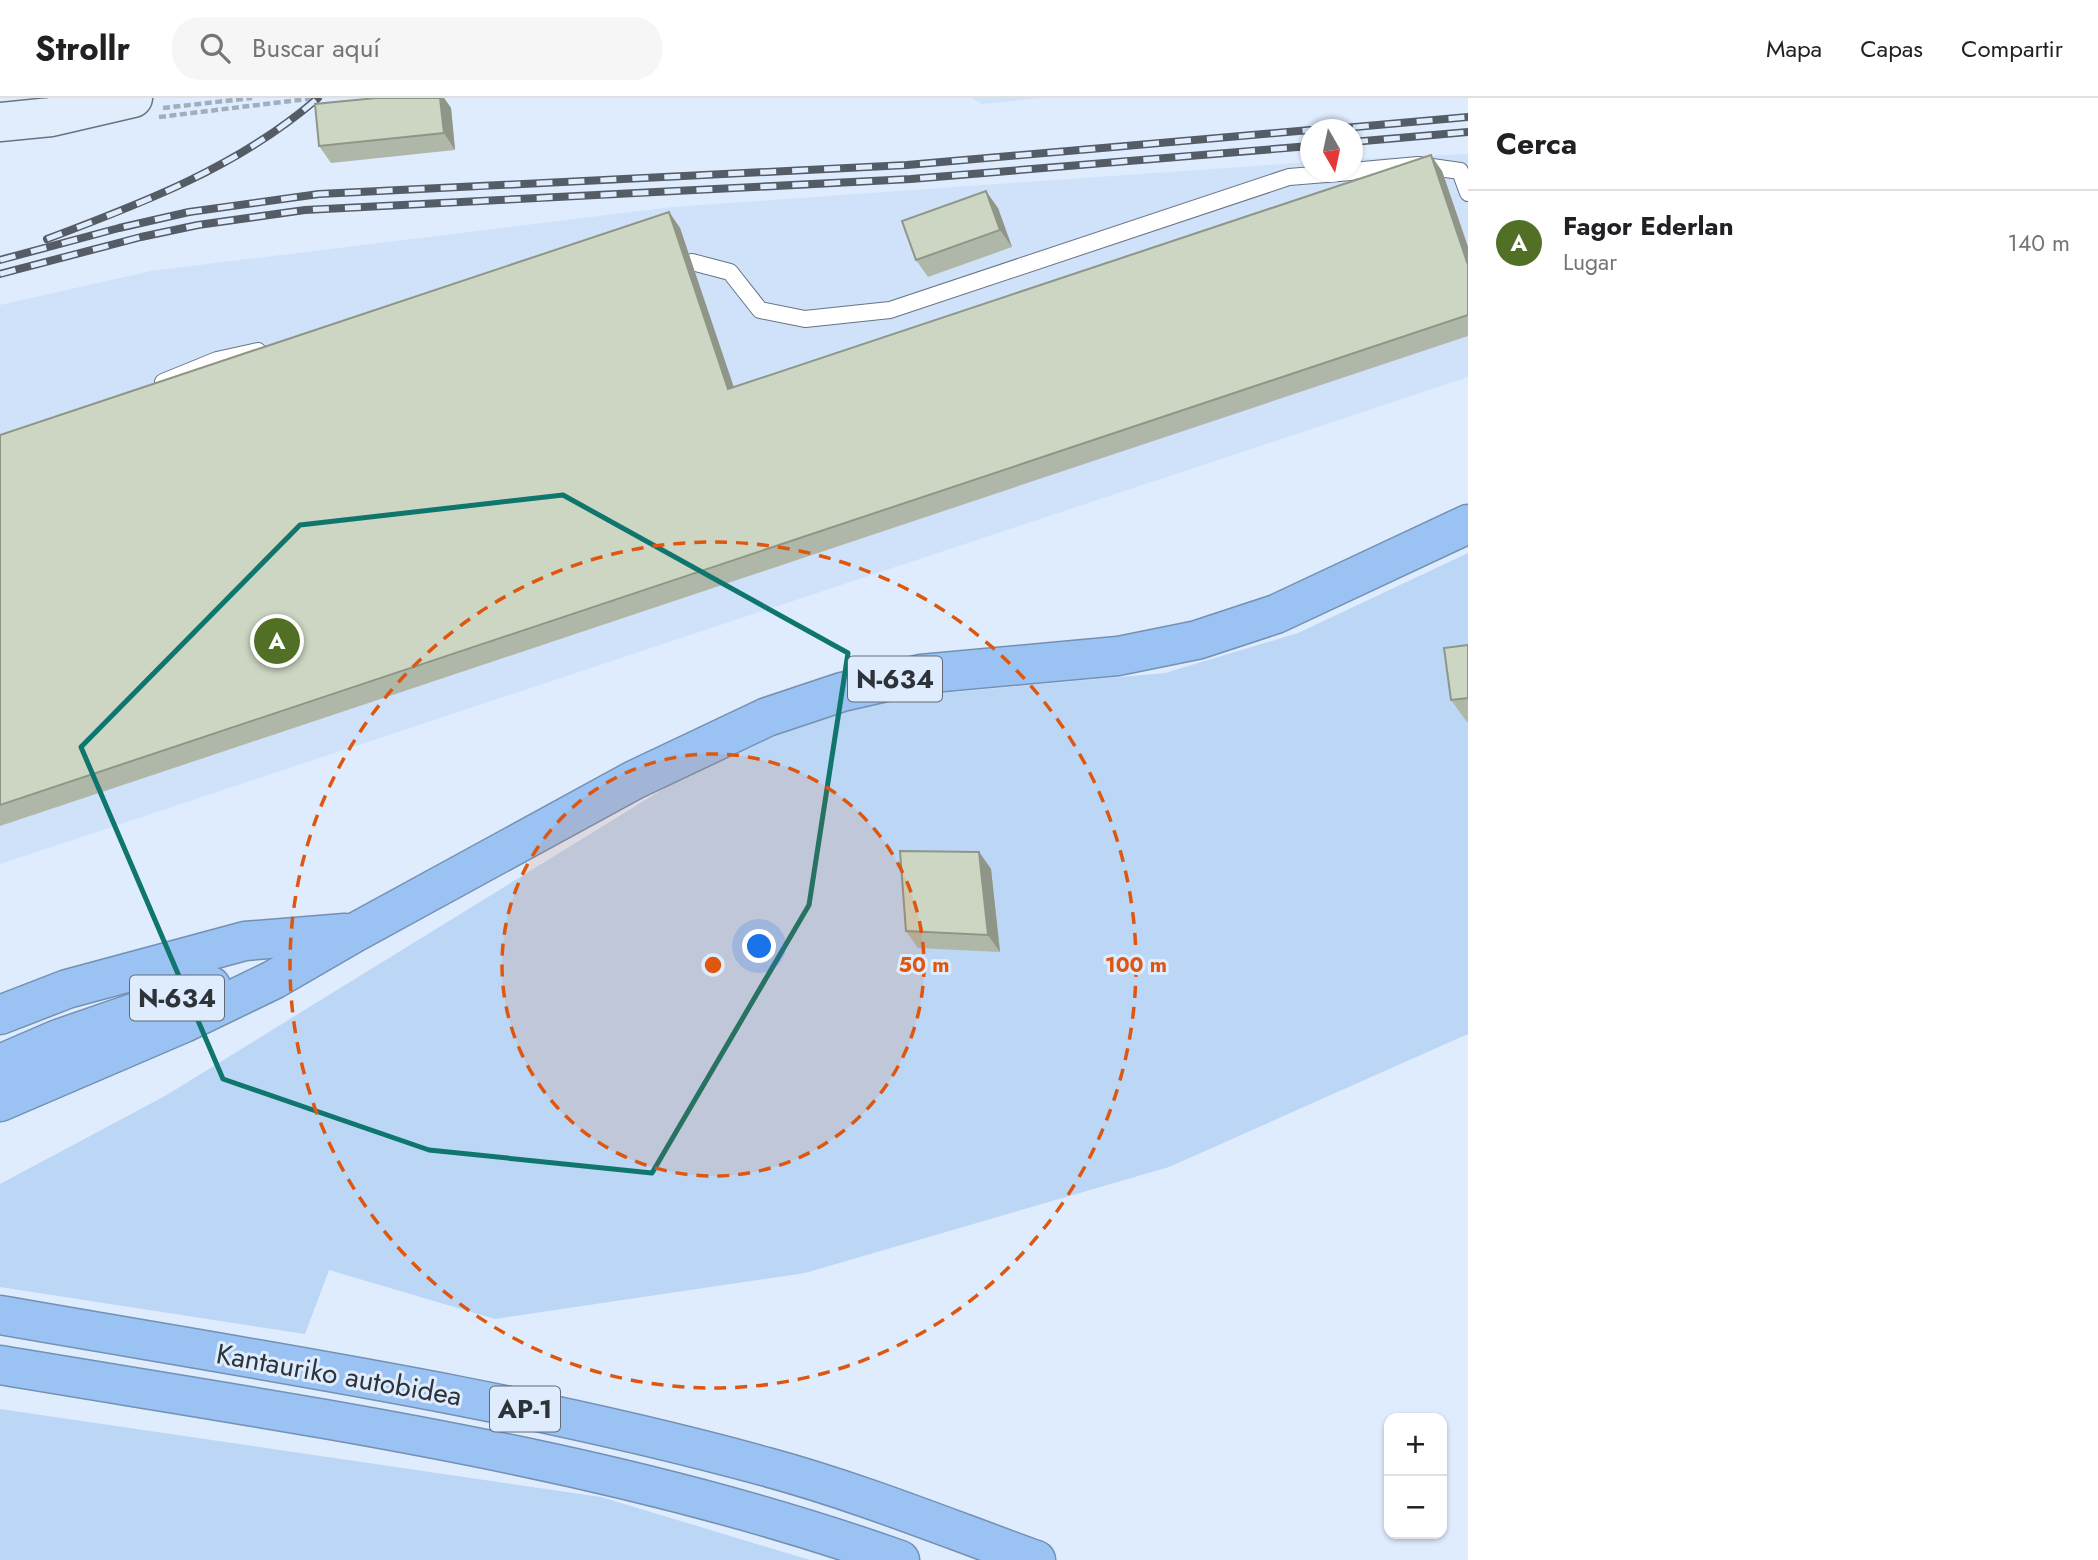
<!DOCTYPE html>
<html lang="es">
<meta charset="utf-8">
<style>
:root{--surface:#fff;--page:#f6f6f6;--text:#202124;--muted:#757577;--line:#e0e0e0;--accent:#517026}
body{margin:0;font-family:Jost,sans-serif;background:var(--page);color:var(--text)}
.controls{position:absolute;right:21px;bottom:21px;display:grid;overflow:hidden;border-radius:14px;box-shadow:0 2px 5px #0004}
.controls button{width:63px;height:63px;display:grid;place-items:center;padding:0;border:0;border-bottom:2px solid var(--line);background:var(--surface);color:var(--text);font:35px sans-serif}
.compass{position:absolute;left:1300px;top:21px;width:63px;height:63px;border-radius:50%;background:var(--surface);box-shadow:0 2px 5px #0004;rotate:171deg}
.you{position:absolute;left:760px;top:849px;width:24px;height:24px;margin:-18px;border:5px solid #fff;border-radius:50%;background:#1a73e8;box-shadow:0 0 0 10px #1a73e833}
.badge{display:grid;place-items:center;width:46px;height:46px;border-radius:50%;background:var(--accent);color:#fff;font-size:23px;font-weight:700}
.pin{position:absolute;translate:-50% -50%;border:4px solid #fff;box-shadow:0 2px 7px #0006}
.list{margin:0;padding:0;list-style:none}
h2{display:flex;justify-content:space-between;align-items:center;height:91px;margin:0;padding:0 28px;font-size:30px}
h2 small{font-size:23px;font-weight:400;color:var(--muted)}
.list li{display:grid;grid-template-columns:46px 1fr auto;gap:21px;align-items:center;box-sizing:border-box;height:105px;padding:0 28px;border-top:2px solid var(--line)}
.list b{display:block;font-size:26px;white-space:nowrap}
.list p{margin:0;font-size:23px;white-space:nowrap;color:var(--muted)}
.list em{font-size:23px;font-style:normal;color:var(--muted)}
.icon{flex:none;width:38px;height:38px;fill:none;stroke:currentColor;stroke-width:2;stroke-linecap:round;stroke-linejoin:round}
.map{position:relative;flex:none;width:1468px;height:1462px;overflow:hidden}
header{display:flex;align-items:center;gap:42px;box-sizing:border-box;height:98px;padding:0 35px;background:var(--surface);border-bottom:2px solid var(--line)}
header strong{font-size:33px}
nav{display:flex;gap:38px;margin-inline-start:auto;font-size:24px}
.search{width:490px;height:63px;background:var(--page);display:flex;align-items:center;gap:18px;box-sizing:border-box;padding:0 24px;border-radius:28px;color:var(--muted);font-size:26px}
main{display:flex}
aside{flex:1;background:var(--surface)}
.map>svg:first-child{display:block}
.built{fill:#cfe2fa}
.green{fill:#bcd6f5}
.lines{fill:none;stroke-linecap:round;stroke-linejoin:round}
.lane-casing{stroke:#667383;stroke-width:18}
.secondary-casing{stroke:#667383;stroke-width:41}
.highway-casing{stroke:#7490b2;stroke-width:41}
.path{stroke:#a3aebc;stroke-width:4.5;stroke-dasharray:7 3.5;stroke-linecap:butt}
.lane{stroke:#fff;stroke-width:16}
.secondary{stroke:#e1edfb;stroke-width:38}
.highway{stroke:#9ac2f2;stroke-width:38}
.rail-casing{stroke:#555c66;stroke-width:8}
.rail{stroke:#deecfe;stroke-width:5;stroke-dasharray:16;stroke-linecap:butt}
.wall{fill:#afb8a8}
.shaded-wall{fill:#8f9688}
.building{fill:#ccd6c3;stroke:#8f9688;stroke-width:2}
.marked{fill:none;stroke:#0f766e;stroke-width:5;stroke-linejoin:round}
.ring{fill:none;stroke:#df570e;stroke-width:3.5;stroke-dasharray:12 9}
.labels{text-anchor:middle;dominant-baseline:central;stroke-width:6;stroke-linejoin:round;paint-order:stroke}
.shield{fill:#deecfe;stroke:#636a75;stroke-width:2}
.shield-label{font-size:26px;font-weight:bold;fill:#2e333a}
.street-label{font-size:28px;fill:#2e333a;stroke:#deecfe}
.centre{fill:#df570e;stroke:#deecfe;stroke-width:3.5}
.ring-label{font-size:21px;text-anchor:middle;font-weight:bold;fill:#df570e;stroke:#deecfe;stroke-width:6;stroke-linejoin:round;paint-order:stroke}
</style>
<header>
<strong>Strollr</strong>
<div class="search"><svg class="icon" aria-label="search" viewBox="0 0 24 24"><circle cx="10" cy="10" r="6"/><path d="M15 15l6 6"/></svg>Buscar aquí</div>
<nav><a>Mapa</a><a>Capas</a><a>Compartir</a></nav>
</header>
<main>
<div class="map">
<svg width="1468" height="1462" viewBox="0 0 1468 1462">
<rect width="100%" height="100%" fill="#deecfe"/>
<g class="built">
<path d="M 972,0 L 1040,0 L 982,6 Z"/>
<path d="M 1468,56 L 1468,279 L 0,766 L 0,207 L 151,173 L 672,109 L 1310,64 L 1310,74 L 1352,74 L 1353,61 Z"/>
</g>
<g class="green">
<path d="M 1468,455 L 1468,936 L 1169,1069 L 805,1175 L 495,1221 L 329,1172 L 305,1236 L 0,1189 L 0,1086 L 165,998 L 694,672 L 827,616 L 931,596 L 1165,575 L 1298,535 Z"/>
<path d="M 0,1311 L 601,1399 L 810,1462 L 0,1462 Z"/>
</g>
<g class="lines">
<defs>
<g id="lane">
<path d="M 1352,73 L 1418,67 L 1460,73 L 1468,95"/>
<path d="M 692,164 L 730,174 L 760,212 L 805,221 L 890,212 L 1289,79 L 1351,74"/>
<path d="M 163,284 L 217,262 L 258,253"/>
</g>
<path id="secondary" d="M 0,24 L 51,19 L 133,0"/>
<g id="highway">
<path d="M 0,917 L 67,891 L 245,843 L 345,835"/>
<path d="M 0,966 L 58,941 L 211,888"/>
<path d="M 0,1004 L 184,925 L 273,882 L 354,835 L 634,682 L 767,619 L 842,594 L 921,576 L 1118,558 L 1197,542 L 1276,516 L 1468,426"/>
<path d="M 0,1217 C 257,1262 516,1300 767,1369 C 859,1394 947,1430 1036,1462"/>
<path d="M 0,1267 C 303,1318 610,1359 900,1462"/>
</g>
</defs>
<use href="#lane" class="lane-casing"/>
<use href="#secondary" class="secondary-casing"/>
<use href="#highway" class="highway-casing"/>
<g class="path">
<path d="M 163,10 L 252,0"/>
<path d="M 159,19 L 315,0"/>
</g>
<use href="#lane" class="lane"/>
<use href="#secondary" class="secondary"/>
<use href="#highway" class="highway"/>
<defs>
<g id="rail">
<path d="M 1321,32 L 1468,19"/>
<path d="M 1352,44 L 1468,34"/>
<path d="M 47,141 C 143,105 240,68 318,0"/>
<path d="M 0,162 L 119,130 L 189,114 L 319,96 L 907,67 L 1310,32"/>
<path d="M 0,176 L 141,139 L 198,127 L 305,112 L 911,81 L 1310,48"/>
</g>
</defs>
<use href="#rail" class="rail-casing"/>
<use href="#rail" class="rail"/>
</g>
<g class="wall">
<path d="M 376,0 L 444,0 L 451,10 L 455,52 L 331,65 L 319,48 Z"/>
<path d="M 1442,73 L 1468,149 L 1468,238 L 0,728 L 0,337 L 669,114 L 680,130 L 734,289 Z"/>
<path d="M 998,110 L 1012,149 L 928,179 L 916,162 Z"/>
<path d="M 1468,547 L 1468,624 L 1467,624 L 1451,602 Z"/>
<path d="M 979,754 L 991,771 L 1000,854 L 918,850 L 906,833 Z"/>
</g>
<g class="shaded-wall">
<path d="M 440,0 L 444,0 L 451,10 L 455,52 L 444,35 Z"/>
<path d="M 1431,57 L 1442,73 L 1468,149 L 1468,167 Z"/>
<path d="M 986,93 L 998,110 L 1012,149 L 1000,132 Z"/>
<path d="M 669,114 L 680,130 L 740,308 L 728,291 Z"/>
<path d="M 979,754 L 991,771 L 1000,854 L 988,837 Z"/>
</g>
<g class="building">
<path d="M 376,0 L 440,0 L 444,35 L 319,48 L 315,6 Z"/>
<path d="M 1431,57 L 1468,167 L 1468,217 L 0,707 L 0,337 L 669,114 L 728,291 Z"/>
<path d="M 986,93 L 1000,132 L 916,162 L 902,123 Z"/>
<path d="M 1468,547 L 1468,600 L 1451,602 L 1444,550 Z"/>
<path d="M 900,753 L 979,754 L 988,837 L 906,833 Z"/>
</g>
<path class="marked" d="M 563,397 L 848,555 L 809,807 L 652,1075 L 429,1052 L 223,981 L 81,649 L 300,427 Z"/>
<circle cx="713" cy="867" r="211" fill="#df570e" fill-opacity=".12"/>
<g class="ring">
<circle cx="713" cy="867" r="211"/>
<circle cx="713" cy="867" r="423"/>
</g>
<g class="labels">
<g class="shield">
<rect x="848" y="558.5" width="94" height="45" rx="5"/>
<rect x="130" y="877.5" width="94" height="45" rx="5"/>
<rect x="490" y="1288.5" width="70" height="45" rx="5"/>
</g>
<g class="shield-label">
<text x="895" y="581">N-634</text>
<text x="177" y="900">N-634</text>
<text x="525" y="1311">AP-1</text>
</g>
<g class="street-label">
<text transform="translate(339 1277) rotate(10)">Kantauriko autobidea</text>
</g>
</g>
<circle cx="713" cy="867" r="10" class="centre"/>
<g class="ring-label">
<text x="924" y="874">50 m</text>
<text x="1136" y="874">100 m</text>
</g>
</svg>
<div class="controls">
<button>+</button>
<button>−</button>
</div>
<svg class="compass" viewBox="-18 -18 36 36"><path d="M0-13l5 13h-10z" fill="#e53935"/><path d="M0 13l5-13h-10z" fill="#757577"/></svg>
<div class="you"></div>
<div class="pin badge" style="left:277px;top:543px">A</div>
</div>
<aside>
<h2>Cerca<small></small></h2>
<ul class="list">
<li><span class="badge">A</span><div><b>Fagor Ederlan</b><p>Lugar</p></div><em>140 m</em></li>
</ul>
</aside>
</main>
